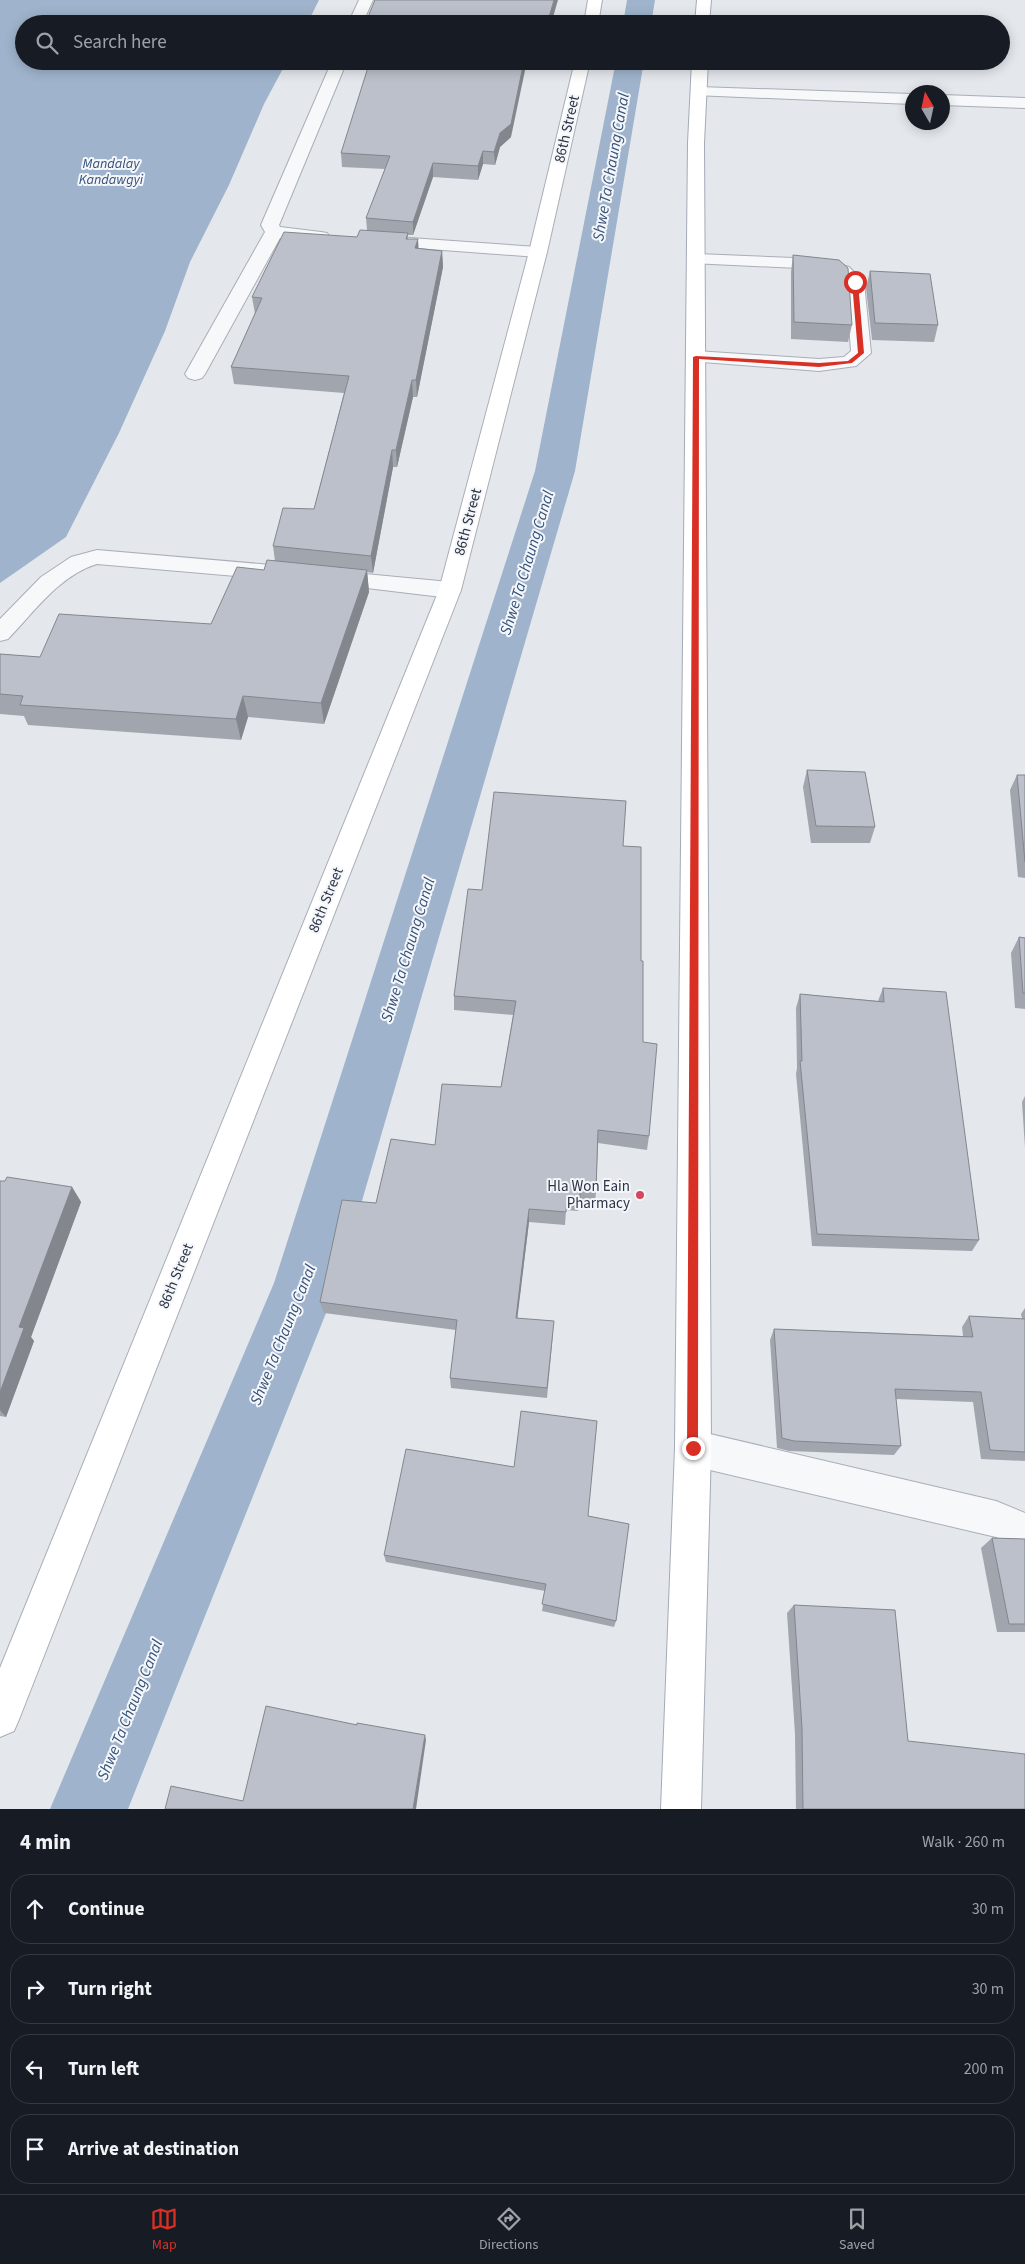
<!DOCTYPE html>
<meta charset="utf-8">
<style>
:root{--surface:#171b24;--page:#242831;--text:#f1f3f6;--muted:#9ea1a6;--line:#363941;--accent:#d93025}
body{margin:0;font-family:"Source Sans 3",sans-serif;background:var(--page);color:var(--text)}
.compass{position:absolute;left:905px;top:85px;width:45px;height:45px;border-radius:50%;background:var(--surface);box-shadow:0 2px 12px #0003;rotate:351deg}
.stop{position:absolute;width:15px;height:15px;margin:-11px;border:4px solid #d93025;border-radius:50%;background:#fff}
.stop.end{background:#d93025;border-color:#fff;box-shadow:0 1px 5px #0008}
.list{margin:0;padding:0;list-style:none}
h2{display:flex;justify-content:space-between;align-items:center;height:65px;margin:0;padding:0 20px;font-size:21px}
h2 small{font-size:16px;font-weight:400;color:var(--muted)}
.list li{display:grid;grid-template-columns:32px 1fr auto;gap:15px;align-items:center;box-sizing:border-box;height:70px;margin:0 10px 10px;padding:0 10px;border:1px solid var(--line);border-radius:20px}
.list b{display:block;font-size:19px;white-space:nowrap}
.list em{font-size:16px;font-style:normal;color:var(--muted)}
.icon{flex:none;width:28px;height:28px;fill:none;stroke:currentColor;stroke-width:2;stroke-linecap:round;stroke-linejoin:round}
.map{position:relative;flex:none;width:1025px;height:1809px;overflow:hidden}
.search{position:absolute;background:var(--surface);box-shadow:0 2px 12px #0003;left:15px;right:15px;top:15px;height:55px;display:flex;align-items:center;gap:12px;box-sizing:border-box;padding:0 18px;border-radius:28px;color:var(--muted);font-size:19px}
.sheet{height:385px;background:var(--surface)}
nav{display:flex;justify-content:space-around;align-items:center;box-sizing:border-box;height:70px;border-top:1px solid var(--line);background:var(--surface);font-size:14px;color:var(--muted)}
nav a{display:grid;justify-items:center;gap:2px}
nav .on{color:var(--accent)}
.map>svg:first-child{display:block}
.water{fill:#9fb4cc}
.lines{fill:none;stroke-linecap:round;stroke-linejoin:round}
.canal{fill:#9fb4cc;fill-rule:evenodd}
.service-casing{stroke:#a9aeb7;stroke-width:2}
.minor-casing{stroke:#a9aeb7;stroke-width:2}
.secondary-casing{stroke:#a9aeb7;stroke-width:2}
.primary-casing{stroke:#a3abb8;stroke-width:2}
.service{fill:#f7f8fa;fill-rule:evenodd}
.minor{fill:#f7f8fa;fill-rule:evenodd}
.secondary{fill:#fff;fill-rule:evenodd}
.primary{fill:#fff;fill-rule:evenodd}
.wall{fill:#a1a5ae}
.shaded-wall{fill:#83868d}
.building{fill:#bbc0ca;stroke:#83868d}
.route{fill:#d93025}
.poi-dot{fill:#d1495b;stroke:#f4f6f9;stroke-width:2}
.labels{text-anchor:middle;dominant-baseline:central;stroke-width:4;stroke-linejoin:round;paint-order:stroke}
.far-water-label{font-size:14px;font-style:italic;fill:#34527a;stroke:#f4f6f9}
.street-label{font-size:15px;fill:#2b3445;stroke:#f4f6f9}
.poi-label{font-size:15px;fill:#2b3445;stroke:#f4f6f9;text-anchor:end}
.water-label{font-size:16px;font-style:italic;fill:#34527a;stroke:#f4f6f9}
</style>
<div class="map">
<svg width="1025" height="1809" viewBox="0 0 1025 1809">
<rect width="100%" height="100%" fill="#e4e7ec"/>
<path class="water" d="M 0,0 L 319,0 L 307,24 L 24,24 L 24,61 L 287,61 L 264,104 L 229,185 L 190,262 L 165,331 L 119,433 L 66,537 L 0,583 Z"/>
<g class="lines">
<g class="canal">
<path d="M 627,0 L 655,0 L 651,24 L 623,24 Z"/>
<path d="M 616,61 L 644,61 L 575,471 L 338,1283 L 128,1809 L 50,1809 L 274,1283 L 535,471 Z"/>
</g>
<defs>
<g id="service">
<path d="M 697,254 L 820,259 L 849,267 L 864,282 L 871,353 L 856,366 L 819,371 L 689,361 L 686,357 L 689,353 L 696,351 L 819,359 L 844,357 L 851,351 L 846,284 L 837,275 L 819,269 L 691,263 L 688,259 L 691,255 Z"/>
<path d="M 97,550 L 272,565 L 280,567 L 283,572 L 280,577 L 272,579 L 97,564 C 60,575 34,612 8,639 L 0,641 L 0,619 L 41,577 L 71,557 Z"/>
<path d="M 333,571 L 450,582 L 458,585 L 461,590 L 458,595 L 450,598 L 325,583 L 322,578 L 325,573 Z"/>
</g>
<g id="minor">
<path d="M 359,0 L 373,0 L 362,24 L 348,24 Z"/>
<path d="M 332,61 L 347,61 L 279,225 L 280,227 L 321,232 L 327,233 L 330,237 L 327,241 L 321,242 L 280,238 L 205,374 L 202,378 L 195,380 L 188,378 L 185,374 L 265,232 L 261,225 Z"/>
<path d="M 699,87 L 912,94 L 912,104 L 694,95 L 691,92 L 694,89 Z"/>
<path d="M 942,95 L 1025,98 L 1025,108 L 942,105 Z"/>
<path d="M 382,236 L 538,247 L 544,248 L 547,252 L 544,256 L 538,257 L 376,245 L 373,241 L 376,237 Z"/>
<path d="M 693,1430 L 996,1501 L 1025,1513 L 1025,1549 L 996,1537 L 693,1466 L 680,1461 L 675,1448 L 680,1435 Z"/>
</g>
<g id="secondary">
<path d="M 588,0 L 602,0 L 598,24 L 584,24 Z"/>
<path d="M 575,61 L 590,61 L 547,252 L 461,590 L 20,1717 L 14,1731 L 0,1737 L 0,1668 L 439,590 L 529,252 Z"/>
</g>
<g id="primary">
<path d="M 697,0 L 711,0 L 709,24 L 695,24 Z"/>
<path d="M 692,61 L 708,61 L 704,143 L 711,1448 L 701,1809 L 661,1809 L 675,1448 L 688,143 Z"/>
</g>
</defs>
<use href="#service" class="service-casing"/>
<use href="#minor" class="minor-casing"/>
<use href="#secondary" class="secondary-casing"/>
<use href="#primary" class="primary-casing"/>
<use href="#service" class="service"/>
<use href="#minor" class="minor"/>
<use href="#secondary" class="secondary"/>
<use href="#primary" class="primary"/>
</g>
<g class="wall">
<path d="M 511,137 L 500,147 L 495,165 L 483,164 L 478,180 L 433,177 L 413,235 L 408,235 L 408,239 L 418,239 L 418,249 L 442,251 L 443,267 L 417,397 L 413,397 L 397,467 L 393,467 L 373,573 L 367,572 L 369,592 L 324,724 L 248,717 L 241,740 L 28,725 L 24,716 L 0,714 L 0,654 L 40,657 L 211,624 L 264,570 L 275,561 L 273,546 L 314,509 L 344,393 L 234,384 L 231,367 L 255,314 L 252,297 L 357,237 L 367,230 L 366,218 L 385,169 L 342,167 L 341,153 Z"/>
<path d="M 793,255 L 852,325 L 848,342 L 791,339 L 791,272 Z"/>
<path d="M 870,271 L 938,325 L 934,342 L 872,340 L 866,288 Z"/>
<path d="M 807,770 L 875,827 L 870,843 L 811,843 L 803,787 Z"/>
<path d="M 1017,775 L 1025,775 L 1025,878 L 1018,877 L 1010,790 Z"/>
<path d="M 623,846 L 641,961 L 643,1042 L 649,1136 L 647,1150 L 598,1143 L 596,1191 L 595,1204 L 579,1203 L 578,1211 L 566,1210 L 565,1225 L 529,1222 L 517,1318 L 553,1333 L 547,1398 L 451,1388 L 450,1378 L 456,1330 L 324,1313 L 320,1302 L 376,1203 L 435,1145 L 501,1087 L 513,1015 L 454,1010 L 454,996 L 482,890 Z"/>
<path d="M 1019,937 L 1025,938 L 1025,1009 L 1015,1008 L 1011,953 Z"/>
<path d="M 883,988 L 979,1240 L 972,1251 L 812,1246 L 796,1074 L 797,1068 L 796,1008 L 800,994 L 878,1001 Z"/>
<path d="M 1025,1096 L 1025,1148 L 1022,1102 Z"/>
<path d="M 0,1181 L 72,1187 L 81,1202 L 31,1337 L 34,1341 L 6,1417 L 0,1416 Z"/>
<path d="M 1025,1308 L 1025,1461 L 981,1459 L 973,1402 L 896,1399 L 901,1446 L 894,1455 L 789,1451 L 777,1448 L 770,1340 L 774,1329 L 963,1336 L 962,1327 L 969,1316 L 1022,1319 L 1021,1314 Z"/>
<path d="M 588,1516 L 616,1621 L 614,1627 L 542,1611 L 545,1591 L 386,1562 L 384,1555 Z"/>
<path d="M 992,1538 L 1025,1539 L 1025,1632 L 997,1632 L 981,1548 Z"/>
<path d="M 794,1605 L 908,1741 L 1025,1809 L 796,1809 L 795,1734 L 787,1613 Z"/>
</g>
<g class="shaded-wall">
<path d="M 554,0 L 558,0 L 551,24 L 547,24 Z"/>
<path d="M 524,61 L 527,61 L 511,137 L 500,147 L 495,165 L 494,152 L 500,133 Z"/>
<path d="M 483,151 L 483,164 L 478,180 L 478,166 Z"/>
<path d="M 433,163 L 433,177 L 413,235 L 413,222 Z"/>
<path d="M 418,239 L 419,256 L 415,248 Z"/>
<path d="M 442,251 L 443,267 L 417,397 L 416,380 Z"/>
<path d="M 412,380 L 413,397 L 397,467 L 396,450 Z"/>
<path d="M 392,450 L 393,467 L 373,573 L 371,556 Z"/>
<path d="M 367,570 L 369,592 L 324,724 L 321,703 Z"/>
<path d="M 243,696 L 248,717 L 241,740 L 236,719 Z"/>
<path d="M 72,1187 L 81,1202 L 31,1337 L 34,1341 L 6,1417 L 0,1410 L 0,1392 L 19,1327 Z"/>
<path d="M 529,1209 L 529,1222 L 516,1329 L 516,1318 Z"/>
<path d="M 425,1735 L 426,1740 L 416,1809 L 413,1809 Z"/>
</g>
<g class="building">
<path d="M 375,0 L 554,0 L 547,24 L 365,24 Z"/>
<path d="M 370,61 L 524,61 L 511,124 L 500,133 L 494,152 L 483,151 L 478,166 L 433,163 L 413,222 L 366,218 L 390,156 L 341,153 Z"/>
<path d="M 360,230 L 408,233 L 406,239 L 418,239 L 415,248 L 442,251 L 416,380 L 412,380 L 396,450 L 392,450 L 371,556 L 273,546 L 283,508 L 314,509 L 349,376 L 231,367 L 262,298 L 252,297 L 284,232 L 357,237 Z"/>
<path d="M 793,255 L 839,260 L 848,268 L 852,325 L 794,322 Z"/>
<path d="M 870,271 L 930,274 L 938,325 L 875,323 Z"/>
<path d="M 267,560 L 367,570 L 321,703 L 243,696 L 236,719 L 20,705 L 23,696 L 0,694 L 0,654 L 40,657 L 59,614 L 211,624 L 237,567 L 264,570 Z"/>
<path d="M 807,770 L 865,772 L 875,827 L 816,826 Z"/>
<path d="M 1017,775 L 1025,775 L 1025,862 Z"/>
<path d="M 494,792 L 626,801 L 623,846 L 641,847 L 641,961 L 643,961 L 643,1042 L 657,1044 L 649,1136 L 598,1130 L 596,1191 L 580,1190 L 580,1198 L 567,1197 L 566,1212 L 529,1209 L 516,1318 L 554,1321 L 547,1388 L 450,1378 L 457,1320 L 320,1302 L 342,1200 L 376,1203 L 391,1139 L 435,1145 L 442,1084 L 501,1087 L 516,1001 L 454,996 L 468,889 L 482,890 Z"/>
<path d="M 1019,937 L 1025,938 L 1025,993 L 1023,993 Z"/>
<path d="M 883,988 L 946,992 L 979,1240 L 817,1234 L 800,1061 L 802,1061 L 800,994 L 884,1002 Z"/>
<path d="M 7,1177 L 72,1187 L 19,1327 L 24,1328 L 0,1392 L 0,1181 L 5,1181 Z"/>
<path d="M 969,1316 L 1025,1319 L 1025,1452 L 990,1450 L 981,1392 L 895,1389 L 901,1446 L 794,1441 L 782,1438 L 774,1329 L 973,1337 Z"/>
<path d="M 521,1411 L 597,1421 L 588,1516 L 629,1524 L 616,1621 L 542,1604 L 546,1584 L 384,1555 L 406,1449 L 514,1467 Z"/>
<path d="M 992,1538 L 1025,1539 L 1025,1624 L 1009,1624 Z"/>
<path d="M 794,1605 L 895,1610 L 908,1741 L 1025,1754 L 1025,1809 L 803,1809 L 802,1728 Z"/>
<path d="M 266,1706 L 357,1725 L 357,1723 L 425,1735 L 413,1809 L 165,1809 L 171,1786 L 243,1801 Z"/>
</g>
<path class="route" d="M 855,280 L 858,282 L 864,353 L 852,363 L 819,367 L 699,359 L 698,1448 L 693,1453 L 687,1448 L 693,357 L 696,356 L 819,363 L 848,361 L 858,353 L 852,282 Z"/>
<circle class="poi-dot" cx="640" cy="1195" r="5"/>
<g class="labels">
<g class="far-water-label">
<text x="111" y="164">Mandalay<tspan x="111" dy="16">Kandawgyi</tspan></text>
</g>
<g class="street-label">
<text transform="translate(567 129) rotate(-77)">86th Street</text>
<text transform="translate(468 522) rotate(-75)">86th Street</text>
<text transform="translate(326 900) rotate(-68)">86th Street</text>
<text transform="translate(176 1276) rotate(-68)">86th Street</text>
</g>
<g class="poi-label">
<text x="630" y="1186">Hla Won Eain<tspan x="630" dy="17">Pharmacy</tspan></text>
</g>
<g class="water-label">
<text transform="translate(611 167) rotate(-80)">Shwe Ta Chaung Canal</text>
<text transform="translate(527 563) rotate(-73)">Shwe Ta Chaung Canal</text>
<text transform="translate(408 950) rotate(-73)">Shwe Ta Chaung Canal</text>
<text transform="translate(283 1335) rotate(-68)">Shwe Ta Chaung Canal</text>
<text transform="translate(130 1710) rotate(-68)">Shwe Ta Chaung Canal</text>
</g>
</g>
</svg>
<svg class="compass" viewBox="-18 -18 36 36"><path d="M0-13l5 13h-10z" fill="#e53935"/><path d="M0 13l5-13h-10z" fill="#9ea1a6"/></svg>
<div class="stop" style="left:855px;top:282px"></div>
<div class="stop end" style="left:693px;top:1448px"></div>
<div class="search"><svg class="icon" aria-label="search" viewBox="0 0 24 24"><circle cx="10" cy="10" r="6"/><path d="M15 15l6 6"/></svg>Search here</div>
</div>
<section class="sheet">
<h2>4 min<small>Walk · 260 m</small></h2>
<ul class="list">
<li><svg class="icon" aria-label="ahead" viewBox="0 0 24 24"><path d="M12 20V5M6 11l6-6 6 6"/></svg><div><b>Continue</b></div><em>30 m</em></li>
<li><svg class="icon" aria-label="right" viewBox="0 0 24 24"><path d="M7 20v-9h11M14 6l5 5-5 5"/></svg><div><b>Turn right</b></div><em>30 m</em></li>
<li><svg class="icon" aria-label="left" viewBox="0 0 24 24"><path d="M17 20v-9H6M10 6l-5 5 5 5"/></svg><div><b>Turn left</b></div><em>200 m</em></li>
<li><svg class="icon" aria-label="arrive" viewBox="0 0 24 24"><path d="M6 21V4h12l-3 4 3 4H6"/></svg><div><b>Arrive at destination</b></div></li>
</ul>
</section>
<nav>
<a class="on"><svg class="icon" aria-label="map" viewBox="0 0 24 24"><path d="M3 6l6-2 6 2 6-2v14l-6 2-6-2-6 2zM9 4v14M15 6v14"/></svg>Map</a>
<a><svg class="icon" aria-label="directions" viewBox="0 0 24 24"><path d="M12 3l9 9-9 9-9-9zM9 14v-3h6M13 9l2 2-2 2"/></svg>Directions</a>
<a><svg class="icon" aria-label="saved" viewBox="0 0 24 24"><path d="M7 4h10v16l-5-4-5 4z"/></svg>Saved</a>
</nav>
